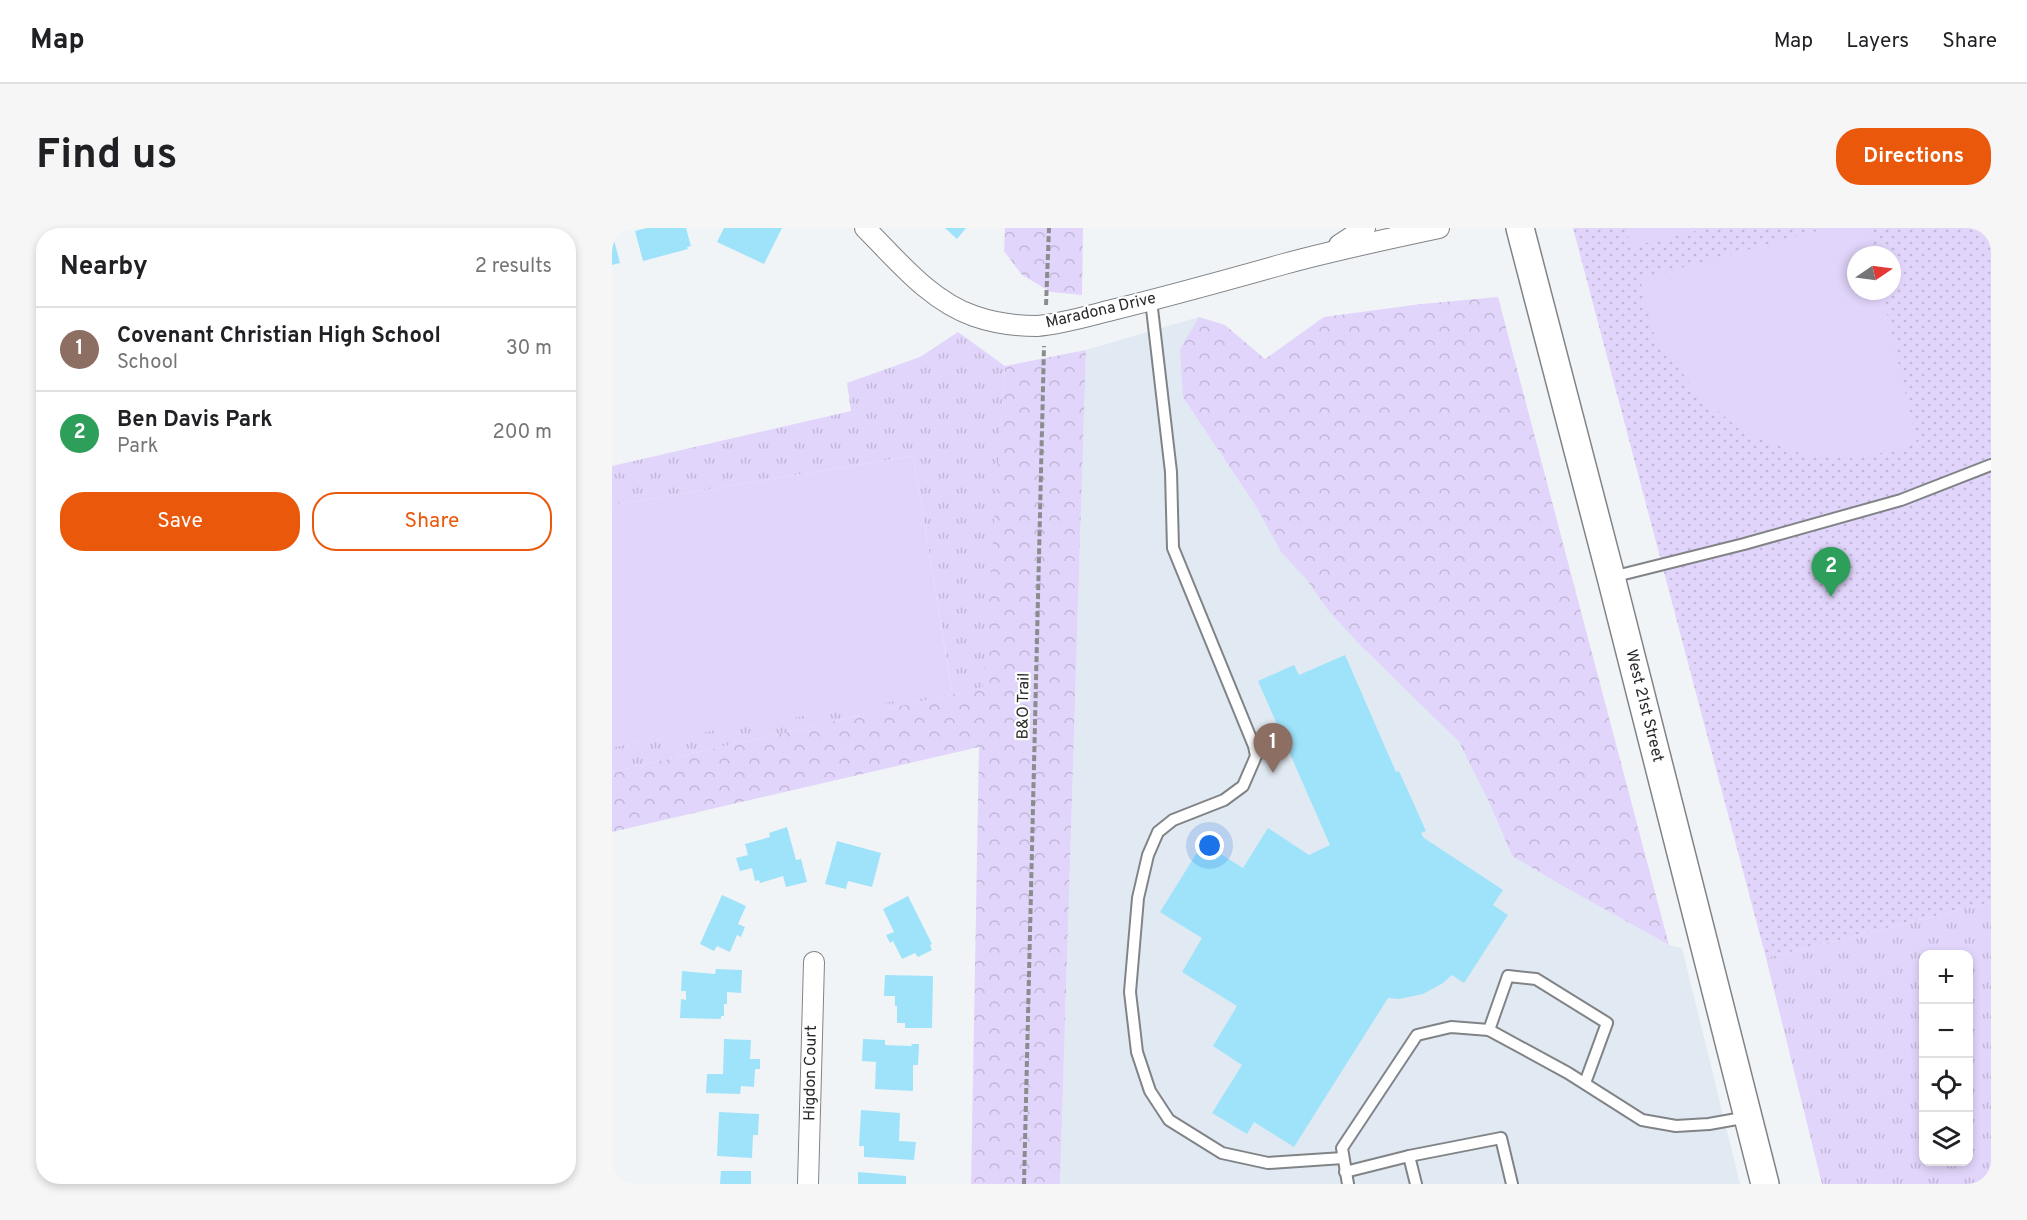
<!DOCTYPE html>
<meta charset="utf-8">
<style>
:root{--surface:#fff;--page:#f6f6f6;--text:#202124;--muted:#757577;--line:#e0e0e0;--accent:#ea580c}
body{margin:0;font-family:Overpass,sans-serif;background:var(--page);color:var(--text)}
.controls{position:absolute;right:18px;bottom:18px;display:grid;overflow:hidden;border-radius:12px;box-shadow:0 3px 9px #0003}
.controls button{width:54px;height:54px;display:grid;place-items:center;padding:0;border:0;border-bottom:2px solid var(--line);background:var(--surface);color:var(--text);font:30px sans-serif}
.compass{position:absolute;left:1235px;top:18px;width:54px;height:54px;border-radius:50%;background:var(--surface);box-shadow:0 3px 9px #0003;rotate:77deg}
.you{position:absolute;left:598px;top:618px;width:21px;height:21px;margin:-15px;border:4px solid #fff;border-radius:50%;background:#1a73e8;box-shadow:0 0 0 9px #1a73e833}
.badge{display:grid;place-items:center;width:39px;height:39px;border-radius:50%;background:var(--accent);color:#fff;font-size:20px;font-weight:700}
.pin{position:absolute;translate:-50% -50px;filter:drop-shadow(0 2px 3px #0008)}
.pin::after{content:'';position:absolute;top:32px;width:21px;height:18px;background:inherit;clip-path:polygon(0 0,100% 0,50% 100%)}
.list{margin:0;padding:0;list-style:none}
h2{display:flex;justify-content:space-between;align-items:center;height:78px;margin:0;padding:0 24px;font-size:26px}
h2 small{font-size:20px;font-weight:400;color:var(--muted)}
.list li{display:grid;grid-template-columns:39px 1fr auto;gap:18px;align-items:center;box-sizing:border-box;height:84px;padding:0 24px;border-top:2px solid var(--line)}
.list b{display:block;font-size:22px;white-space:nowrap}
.list p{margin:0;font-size:20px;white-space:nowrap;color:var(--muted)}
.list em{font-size:20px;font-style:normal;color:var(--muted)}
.actions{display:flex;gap:12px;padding:18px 24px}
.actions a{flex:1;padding:14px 0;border:2px solid var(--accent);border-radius:24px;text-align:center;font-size:21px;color:var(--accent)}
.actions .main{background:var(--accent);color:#fff}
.icon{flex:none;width:33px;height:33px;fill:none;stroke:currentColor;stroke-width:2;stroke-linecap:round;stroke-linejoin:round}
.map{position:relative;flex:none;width:1379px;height:956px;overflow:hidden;border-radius:24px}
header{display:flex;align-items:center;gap:36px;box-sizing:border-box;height:84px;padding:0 30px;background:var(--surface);border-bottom:2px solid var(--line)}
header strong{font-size:28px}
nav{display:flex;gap:33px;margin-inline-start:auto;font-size:21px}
.intro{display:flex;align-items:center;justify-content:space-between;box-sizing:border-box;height:144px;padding:0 36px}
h1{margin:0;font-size:42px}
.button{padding:15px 27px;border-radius:24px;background:var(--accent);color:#fff;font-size:21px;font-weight:700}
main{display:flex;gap:36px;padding:0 36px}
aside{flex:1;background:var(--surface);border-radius:24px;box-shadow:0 3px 9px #0003}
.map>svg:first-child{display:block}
.built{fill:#e1e9f2}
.grass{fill:url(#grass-tufts);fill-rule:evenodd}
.forest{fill:url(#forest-crowns)}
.park{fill:url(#park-dots);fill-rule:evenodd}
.pitch{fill:#e2d5fb}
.building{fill:#9fe3fb}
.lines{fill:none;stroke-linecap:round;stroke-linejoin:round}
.lane-casing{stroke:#818487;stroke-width:14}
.street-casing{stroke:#818487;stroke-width:22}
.secondary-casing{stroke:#818487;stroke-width:30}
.path{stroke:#8a8c8e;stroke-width:4;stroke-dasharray:6 3;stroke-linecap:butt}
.lane{stroke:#fff;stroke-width:10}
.street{stroke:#fff;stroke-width:20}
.secondary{stroke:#fff;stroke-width:27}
.labels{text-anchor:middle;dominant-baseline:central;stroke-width:4.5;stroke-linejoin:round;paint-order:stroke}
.street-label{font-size:16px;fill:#28292a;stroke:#fff}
</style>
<header>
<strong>Map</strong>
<nav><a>Map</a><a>Layers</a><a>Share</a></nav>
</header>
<div class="intro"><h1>Find us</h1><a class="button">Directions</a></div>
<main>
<aside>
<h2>Nearby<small>2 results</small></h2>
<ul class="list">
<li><span class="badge" style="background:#8d6e63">1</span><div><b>Covenant Christian High School</b><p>School</p></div><em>30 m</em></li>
<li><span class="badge" style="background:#2e9e5b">2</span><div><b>Ben Davis Park</b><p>Park</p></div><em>200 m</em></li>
</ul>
<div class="actions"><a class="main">Save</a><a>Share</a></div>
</aside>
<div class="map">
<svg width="1379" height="956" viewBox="0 0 1379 956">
<defs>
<pattern id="grass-tufts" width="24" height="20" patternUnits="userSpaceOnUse" patternTransform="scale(1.5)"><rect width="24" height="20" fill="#e2d5fb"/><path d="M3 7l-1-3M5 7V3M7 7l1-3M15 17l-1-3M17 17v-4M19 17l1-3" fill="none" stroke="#c2b7d7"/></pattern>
<pattern id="forest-crowns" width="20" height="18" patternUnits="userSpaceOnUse" patternTransform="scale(1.5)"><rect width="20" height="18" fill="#e2d5fb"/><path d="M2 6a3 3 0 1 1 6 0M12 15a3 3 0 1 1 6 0" fill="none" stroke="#c2b7d7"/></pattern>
<pattern id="park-dots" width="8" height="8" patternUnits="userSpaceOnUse" patternTransform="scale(1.5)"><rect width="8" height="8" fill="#e2d5fb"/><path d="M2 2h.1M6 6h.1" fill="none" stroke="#c2b7d7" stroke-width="1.8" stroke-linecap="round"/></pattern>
</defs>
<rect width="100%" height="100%" fill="#f1f4f7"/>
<path class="built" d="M 587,89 L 568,121 L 606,222 L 645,280 L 670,324 L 695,352 L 715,381 L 745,414 L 847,514 L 878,576 L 900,628 L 956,661 L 1057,717 L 1070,720 L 1128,956 L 448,956 L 474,122 Z"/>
<g class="grass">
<path d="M 346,104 L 393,138 L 372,459 L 0,544 L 0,519 L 340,463 L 301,228 L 0,277 L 0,238 L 239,183 L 235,155 L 308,129 Z"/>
<path d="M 1379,674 L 1379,956 L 1210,956 L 1154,730 ZM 1312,726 L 1356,726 L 1356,934 L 1312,934 Z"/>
</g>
<g class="forest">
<path d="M 393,0 L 471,0 L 470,67 L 439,64 L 410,47 L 392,23 Z"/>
<path d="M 886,69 L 1057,717 L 956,661 L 900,628 L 878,576 L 847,514 L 745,414 L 715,381 L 695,352 L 669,324 L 645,280 L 571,169 L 568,121 L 587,89 L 613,97 L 653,131 L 712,89 L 809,76 Z"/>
<path d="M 474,122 L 448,956 L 359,956 L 367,519 L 0,604 L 0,544 L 371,459 L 393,138 Z"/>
</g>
<path class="park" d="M 961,0 L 1379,0 L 1379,674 L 1154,730 ZM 1244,27 L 1280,27 L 1280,63 L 1244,63 Z"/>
<g class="pitch">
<path d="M 1015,0 L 1097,0 L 1018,19 Z"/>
<path d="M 1216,0 L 1248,0 L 1257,4 L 1262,27 L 1244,27 L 1244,63 L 1270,63 L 1305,216 L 1246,231 L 1190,226 L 1133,206 L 1085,165 L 1042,107 L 1028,51 Z"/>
<path d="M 301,228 L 340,464 L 0,519 L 0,277 Z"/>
</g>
<g class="building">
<path d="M 35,0 L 74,0 L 79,18 L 75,19 L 76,21 L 31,33 L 23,3 Z"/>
<path d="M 112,0 L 170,0 L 152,36 L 105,14 Z"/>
<path d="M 333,0 L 354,0 L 345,11 Z"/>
<path d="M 0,4 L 8,35 L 0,37 Z"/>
<path d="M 733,427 L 784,544 L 787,543 L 814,603 L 809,605 L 812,610 L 891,662 L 881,677 L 896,687 L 852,755 L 840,747 L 831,755 L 811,766 L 787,771 L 776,770 L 682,919 L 642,894 L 635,906 L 600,885 L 630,837 L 601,818 L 625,778 L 570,744 L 590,710 L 548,684 L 591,615 L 631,640 L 656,600 L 697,627 L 718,617 L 646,453 L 682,437 L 687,447 Z"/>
<path d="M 175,599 L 184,632 L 189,631 L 195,654 L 174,659 L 171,648 L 148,655 L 147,652 L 143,653 L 140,640 L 128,643 L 124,630 L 136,627 L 133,616 L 158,609 L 157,605 Z"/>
<path d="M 225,613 L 269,625 L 260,659 L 236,653 L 234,661 L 213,656 Z"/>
<path d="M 110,667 L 134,678 L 126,696 L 133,699 L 129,709 L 125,707 L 118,724 L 105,718 L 102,723 L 88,716 Z"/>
<path d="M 296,668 L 320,716 L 318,717 L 320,722 L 306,729 L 303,725 L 290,731 L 281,713 L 278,715 L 274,707 L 282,704 L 271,681 Z"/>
<path d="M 104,741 L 130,742 L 129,765 L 115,764 L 115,776 L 112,776 L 112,788 L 109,788 L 109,791 L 68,790 L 69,771 L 74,772 L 74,763 L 69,763 L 70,743 L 103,746 Z"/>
<path d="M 273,747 L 321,748 L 320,800 L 293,800 L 293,795 L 285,795 L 285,778 L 283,778 L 283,768 L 272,768 Z"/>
<path d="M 112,811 L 139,812 L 138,831 L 148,831 L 148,841 L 143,841 L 142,859 L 129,858 L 128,866 L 94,865 L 95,846 L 111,846 Z"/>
<path d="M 251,811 L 273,812 L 273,817 L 300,818 L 299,816 L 307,816 L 306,837 L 301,837 L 301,863 L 263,861 L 264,834 L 250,833 Z"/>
<path d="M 249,882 L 288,885 L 287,913 L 304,914 L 302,932 L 252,929 L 252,918 L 247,918 Z"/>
<path d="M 107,884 L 147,886 L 146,907 L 141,907 L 140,930 L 105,928 Z"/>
<path d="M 109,943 L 139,943 L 139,956 L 108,956 Z"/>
<path d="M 246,944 L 294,948 L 294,956 L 246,956 Z"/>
</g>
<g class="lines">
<defs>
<g id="lane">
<path d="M 539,72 L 559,244 L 561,320 L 642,518 L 644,528 L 631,558 L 612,572 L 561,592 L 546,604 L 536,627 L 526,670 L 518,764 L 525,824 L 538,863 L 557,892 L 610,925 L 656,935 L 731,930"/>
<path d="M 1000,349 L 1132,316 L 1289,272 L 1379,237"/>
<path d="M 877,802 L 896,748 L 924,751 L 995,795 L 973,855"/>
<path d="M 797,928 L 804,956"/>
<path d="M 733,944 L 797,928 L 889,910 L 900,956"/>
<path d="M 736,956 L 730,920 L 805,807 L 839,799 L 877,802 L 956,845 L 1030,892 L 1064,898 L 1097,896 L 1136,889"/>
</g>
<g id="street">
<path d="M 253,0 C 285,32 318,73 362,88 C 382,95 403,98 425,98 C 450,96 476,88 500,82 C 558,68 615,52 672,36 C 723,22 775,11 827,0"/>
<path d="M 727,17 L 753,0"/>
<path d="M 196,956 L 202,734"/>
</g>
<path id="secondary" d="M 908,0 L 999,349 L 1153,956"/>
</defs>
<use href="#lane" class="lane-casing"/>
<use href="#street" class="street-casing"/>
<use href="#secondary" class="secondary-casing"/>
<g class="path">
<path d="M 434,77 L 437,0"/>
<path d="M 412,956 L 432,118"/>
</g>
<use href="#lane" class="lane"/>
<use href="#street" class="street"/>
<use href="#secondary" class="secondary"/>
</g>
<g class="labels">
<g class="street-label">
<text transform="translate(489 83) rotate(-13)">Maradona Drive</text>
<text transform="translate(412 478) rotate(-89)">B&amp;O Trail</text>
<text transform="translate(1032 478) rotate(76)">West 21st Street</text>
<text transform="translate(199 845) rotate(-89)">Higdon Court</text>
</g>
</g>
</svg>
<div class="controls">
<button>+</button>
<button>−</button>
<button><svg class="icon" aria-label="locate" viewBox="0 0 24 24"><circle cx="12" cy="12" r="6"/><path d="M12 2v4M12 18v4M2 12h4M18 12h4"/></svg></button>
<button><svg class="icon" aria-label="layers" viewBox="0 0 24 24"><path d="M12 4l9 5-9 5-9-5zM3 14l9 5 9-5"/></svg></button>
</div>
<svg class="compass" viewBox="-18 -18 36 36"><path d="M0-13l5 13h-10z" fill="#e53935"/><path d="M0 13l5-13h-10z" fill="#757577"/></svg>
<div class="you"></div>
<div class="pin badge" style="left:661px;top:545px;background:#8d6e63">1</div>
<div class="pin badge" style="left:1219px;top:369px;background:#2e9e5b">2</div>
</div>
</main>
